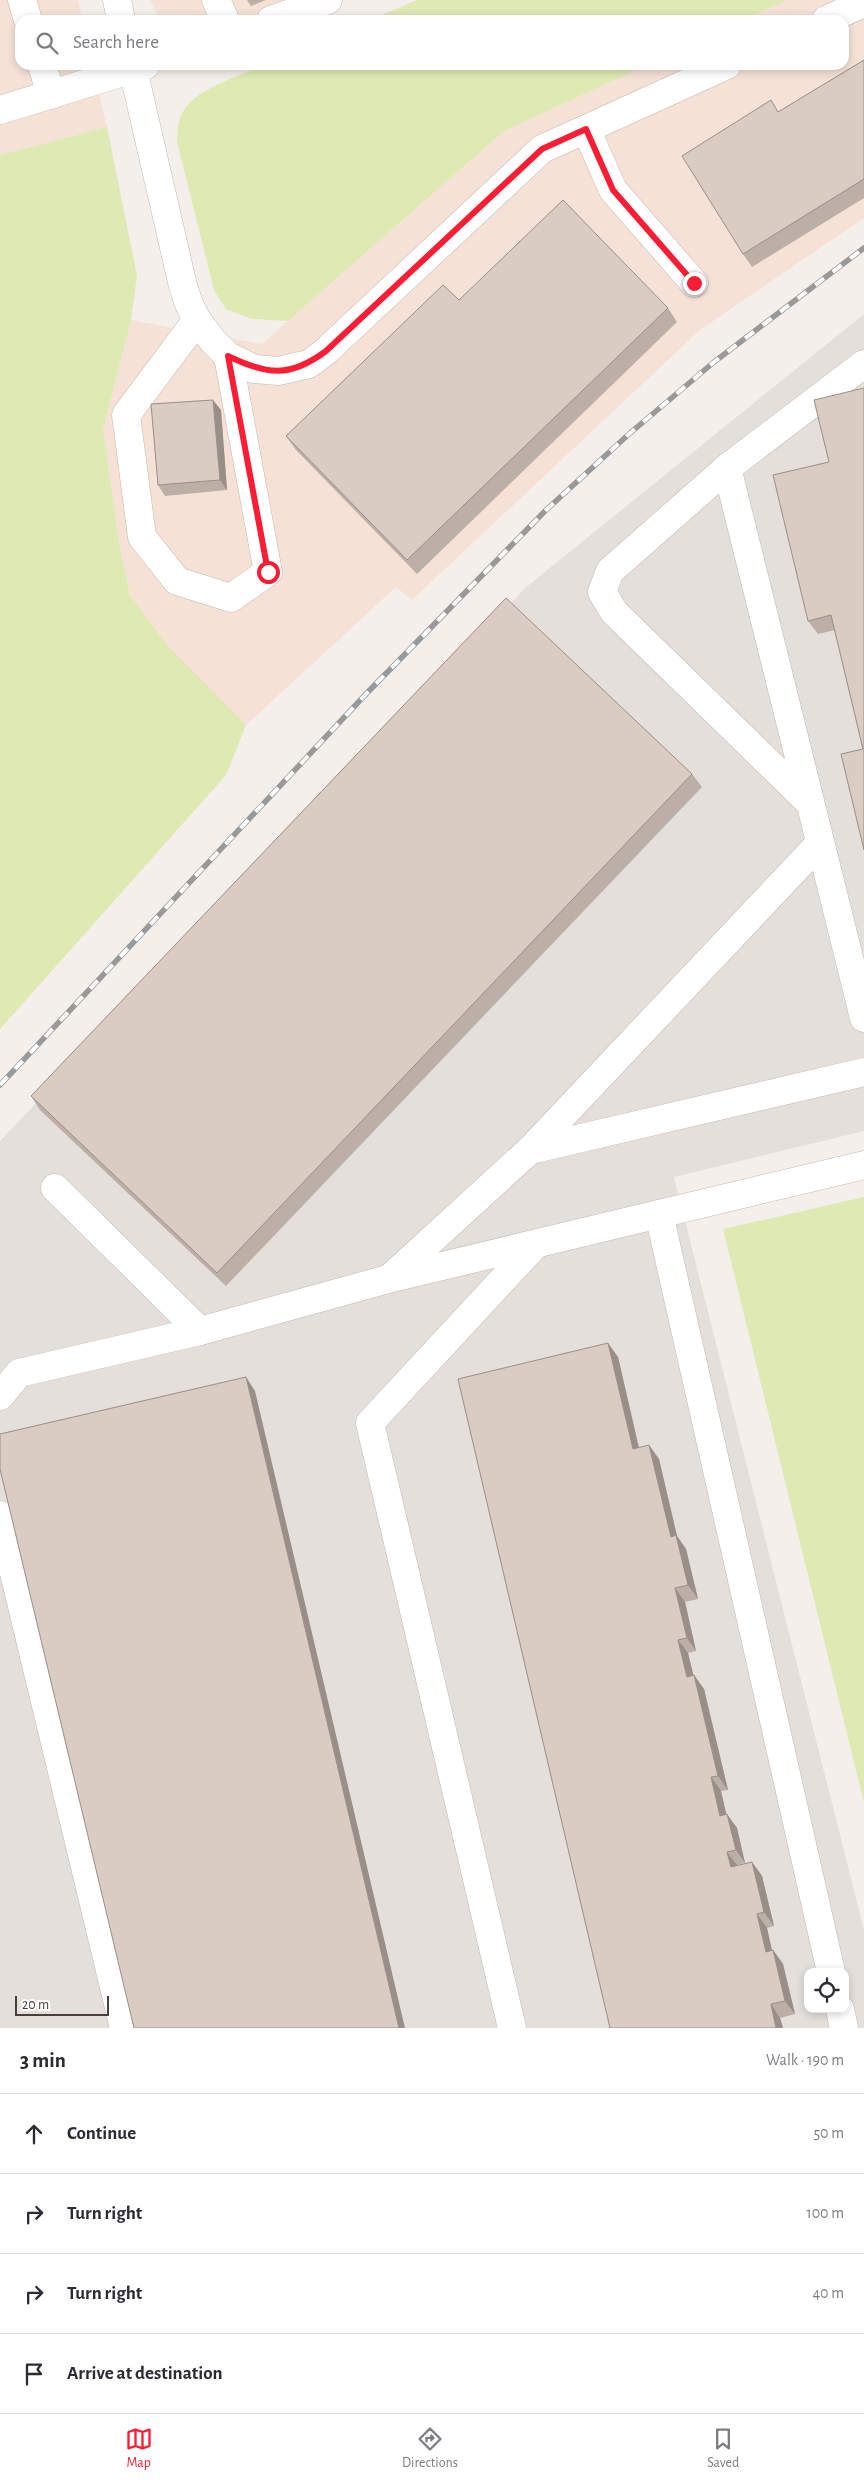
<!DOCTYPE html>
<meta charset="utf-8">
<style>
:root{--surface:#fff;--page:#f7f7f7;--text:#2b2b33;--muted:#7c7c81;--line:#e1e1e2;--accent:#fa1d33}
body{margin:0;font-family:"Alegreya Sans",sans-serif;background:var(--page);color:var(--text)}
.controls{position:absolute;right:15px;bottom:15px;display:grid;overflow:hidden;border-radius:10px;box-shadow:0 2px 8px #0003}
.controls button{width:45px;height:45px;display:grid;place-items:center;padding:0;border:0;border-bottom:1px solid var(--line);background:var(--surface);color:var(--text);font:25px sans-serif}
.scale{position:absolute;left:15px;bottom:12px;width:94px;box-sizing:border-box;padding-left:5px;border:2px solid #493e38;border-top:0;font-size:14px;line-height:18px;white-space:nowrap;color:#493e38;-webkit-text-stroke:4px #fff;paint-order:stroke}
.stop{position:absolute;width:15px;height:15px;margin:-11px;border:4px solid #fa1d33;border-radius:50%;background:#fff}
.stop.end{background:#fa1d33;border-color:#fff;box-shadow:0 1px 5px #0008}
.list{margin:0;padding:0;list-style:none}
h2{display:flex;justify-content:space-between;align-items:center;height:65px;margin:0;padding:0 20px;font-size:21px}
h2 small{font-size:16px;font-weight:400;color:var(--muted)}
.list li{display:grid;grid-template-columns:32px 1fr auto;gap:15px;align-items:center;box-sizing:border-box;height:80px;padding:0 20px;border-top:1px solid var(--line)}
.list b{display:block;font-size:19px;white-space:nowrap}
.list em{font-size:16px;font-style:normal;color:var(--muted)}
.icon{flex:none;width:28px;height:28px;fill:none;stroke:currentColor;stroke-width:2;stroke-linecap:round;stroke-linejoin:round}
.map{position:relative;flex:none;width:864px;height:2028px;overflow:hidden}
.search{position:absolute;background:var(--surface);box-shadow:0 2px 8px #0003;left:15px;right:15px;top:15px;height:55px;display:flex;align-items:center;gap:12px;box-sizing:border-box;padding:0 18px;border-radius:15px;color:var(--muted);font-size:19px}
.sheet{height:385px;background:var(--surface)}
nav{display:flex;justify-content:space-around;align-items:center;box-sizing:border-box;height:70px;border-top:1px solid var(--line);background:var(--surface);font-size:14px;color:var(--muted)}
nav a{display:grid;justify-items:center;gap:2px}
nav .on{color:var(--accent)}
.map>svg:first-child{display:block}
.commercial{fill:#f6e1d6}
.industrial{fill:#e5dfdc;fill-rule:evenodd}
.green{fill:#dee9b4}
.lines{fill:none;stroke-linecap:round;stroke-linejoin:round}
.minor-casing{stroke:#c4b8b0;stroke-width:29}
.minor{stroke:#fff;stroke-width:28}
.rail-casing{stroke:#999;stroke-width:5.5}
.rail{stroke:#fff;stroke-width:4;stroke-dasharray:11;stroke-linecap:butt}
.wall{fill:#bbafa8}
.shaded-wall{fill:#998e88}
.building{fill:#dacbc3;stroke:#998e88}
.route{stroke:#fa1d33;stroke-width:6}
</style>
<div class="map">
<svg width="864" height="2028" viewBox="0 0 864 2028">
<rect width="100%" height="100%" fill="#f5efeb"/>
<g class="commercial">
<path d="M 0,0 L 78,0 L 82,20 L 20,20 L 20,65 L 92,65 L 107,127 L 0,155 Z"/>
<path d="M 150,0 L 287,0 L 242,20 L 166,20 L 159,17 Z"/>
<path d="M 787,0 L 864,0 L 864,218 L 700,330 L 412,600 L 396,587 L 246,725 L 167,645 L 130,595 L 120,548 L 103,430 L 131,320 L 262,344 L 504,131 L 647,65 L 844,65 L 844,20 L 744,20 Z"/>
</g>
<path class="industrial" d="M 864,314 L 864,1131 L 674,1177 L 864,1930 L 864,2028 L 0,2028 L 0,1141 L 525,588 ZM 808,1972 L 845,1972 L 845,2009 L 808,2009 Z"/>
<g class="green">
<path d="M 417,0 L 787,0 L 744,20 L 370,20 Z"/>
<path d="M 265,65 L 647,65 L 504,131 L 288,321 L 252,319 L 226,309 L 214,290 L 177,142 C 178,133 177,124 181,116 C 191,89 240,76 265,65 Z"/>
<path d="M 107,127 L 137,276 L 131,320 L 103,430 L 120,548 L 130,595 L 167,645 L 246,725 L 226,775 L 0,1029 L 0,155 Z"/>
<path d="M 864,1197 L 864,1803 L 723,1229 Z"/>
</g>
<g class="lines">
<defs>
<g id="minor">
<path d="M 22,0 L 28,20"/>
<path d="M 117,0 L 121,20"/>
<path d="M 216,0 L 225,20"/>
<path d="M 271,20 L 328,0"/>
<path d="M 826,20 L 864,3"/>
<path d="M 42,65 L 51,95"/>
<path d="M 132,65 L 183,286 L 189,304 L 197,320 L 213,341 L 228,356 L 254,369 L 278,371 L 309,364 L 326,351 L 542,149 L 727,65"/>
<path d="M 0,110 L 146,65"/>
<path d="M 586,129 L 613,190 L 694,283"/>
<path d="M 197,320 L 126,415 L 142,537 L 177,581 L 231,598 L 268,572 L 228,356"/>
<path d="M 864,364 L 727,468 L 864,1018"/>
<path d="M 727,468 L 610,571 L 602,592 L 614,612 L 810,803"/>
<path d="M 530,1150 L 864,1072"/>
<path d="M 55,1188 L 200,1331"/>
<path d="M 659,1214 L 831,1972"/>
<path d="M 391,1277 L 530,1150 L 820,843"/>
<path d="M 0,1396 L 19,1373 L 200,1331 L 388,1279 L 864,1165"/>
<path d="M 0,1515 L 124,2028"/>
<path d="M 840,2009 L 844,2028"/>
<path d="M 512,2028 L 370,1423 L 535,1245"/>
</g>
</defs>
<use href="#minor" class="minor-casing"/>
<use href="#minor" class="minor"/>
<defs>
<path id="rail" d="M 0,1085 L 366,694 L 545,511 L 629,434 L 714,362 L 864,248"/>
</defs>
<use href="#rail" class="rail-casing"/>
<use href="#rail" class="rail"/>
</g>
<g class="wall">
<path d="M 247,0 L 266,0 L 251,6 Z"/>
<path d="M 864,60 L 864,198 L 752,267 L 743,254 L 779,112 Z"/>
<path d="M 459,300 L 668,308 L 677,322 L 417,574 L 296,450 L 286,436 Z"/>
<path d="M 864,388 L 863,749 L 835,630 L 818,634 L 808,621 Z"/>
<path d="M 221,410 L 227,490 L 165,496 L 158,485 Z"/>
<path d="M 692,774 L 702,787 L 226,1286 L 40,1110 L 31,1096 Z"/>
<path d="M 618,1357 L 639,1447 L 659,1459 L 677,1536 L 686,1549 L 698,1599 L 685,1602 L 696,1651 L 688,1653 L 693,1675 L 694,1675 L 704,1689 L 728,1790 L 721,1791 L 726,1815 L 737,1828 L 745,1863 L 737,1865 L 737,1866 L 752,1862 L 762,1876 L 774,1926 L 767,1928 L 772,1950 L 773,1950 L 783,1964 L 795,2014 L 780,2018 L 783,2028 L 610,2028 Z"/>
</g>
<g class="shaded-wall">
<path d="M 213,400 L 221,410 L 227,490 L 220,480 Z"/>
<path d="M 608,1343 L 618,1357 L 642,1462 L 633,1449 Z"/>
<path d="M 246,1377 L 255,1391 L 405,2028 L 399,2028 Z"/>
<path d="M 649,1445 L 659,1459 L 677,1536 L 686,1549 L 698,1599 L 688,1585 L 671,1537 Z"/>
<path d="M 675,1588 L 685,1602 L 696,1651 L 687,1638 Z"/>
<path d="M 678,1640 L 688,1653 L 697,1690 L 687,1677 Z"/>
<path d="M 694,1675 L 704,1689 L 728,1790 L 718,1776 Z"/>
<path d="M 711,1777 L 721,1791 L 730,1830 L 720,1816 Z"/>
<path d="M 727,1814 L 737,1828 L 745,1863 L 736,1850 Z"/>
<path d="M 727,1852 L 737,1865 L 741,1881 L 731,1867 Z"/>
<path d="M 752,1862 L 762,1876 L 774,1926 L 764,1912 Z"/>
<path d="M 757,1914 L 767,1928 L 775,1965 L 766,1952 Z"/>
<path d="M 773,1950 L 783,1964 L 795,2014 L 785,2001 Z"/>
<path d="M 771,2004 L 780,2018 L 783,2028 L 776,2028 Z"/>
</g>
<g class="building">
<path d="M 864,60 L 864,179 L 743,254 L 682,156 L 771,100 L 778,112 Z"/>
<path d="M 563,200 L 668,308 L 407,560 L 286,436 L 443,285 L 459,300 Z"/>
<path d="M 864,388 L 864,850 L 841,754 L 863,749 L 831,615 L 808,621 L 773,475 L 829,462 L 814,400 Z"/>
<path d="M 213,400 L 220,480 L 158,485 L 151,404 Z"/>
<path d="M 506,598 L 692,774 L 217,1273 L 31,1096 Z"/>
<path d="M 608,1343 L 633,1449 L 649,1445 L 671,1537 L 676,1535 L 688,1585 L 675,1588 L 687,1638 L 678,1640 L 687,1677 L 694,1675 L 718,1776 L 711,1777 L 720,1816 L 727,1814 L 736,1850 L 727,1852 L 731,1867 L 752,1862 L 764,1912 L 757,1914 L 766,1952 L 773,1950 L 785,2001 L 771,2004 L 776,2028 L 610,2028 L 458,1379 Z"/>
<path d="M 246,1377 L 399,2028 L 134,2028 L 0,1469 L 0,1434 Z"/>
</g>
<g class="lines">
<path class="route" d="M 268,572 L 228,356 C 267,375 290,378 326,351 L 542,149 L 586,129 L 613,190 L 694,283"/>
</g>
</svg>
<div class="controls">
<button><svg class="icon" aria-label="locate" viewBox="0 0 24 24"><circle cx="12" cy="12" r="6"/><path d="M12 2v4M12 18v4M2 12h4M18 12h4"/></svg></button>
</div>
<div class="scale">20 m</div>
<div class="stop" style="left:268px;top:572px"></div>
<div class="stop end" style="left:694px;top:283px"></div>
<div class="search"><svg class="icon" aria-label="search" viewBox="0 0 24 24"><circle cx="10" cy="10" r="6"/><path d="M15 15l6 6"/></svg>Search here</div>
</div>
<section class="sheet">
<h2>3 min<small>Walk · 190 m</small></h2>
<ul class="list">
<li><svg class="icon" aria-label="ahead" viewBox="0 0 24 24"><path d="M12 20V5M6 11l6-6 6 6"/></svg><div><b>Continue</b></div><em>50 m</em></li>
<li><svg class="icon" aria-label="right" viewBox="0 0 24 24"><path d="M7 20v-9h11M14 6l5 5-5 5"/></svg><div><b>Turn right</b></div><em>100 m</em></li>
<li><svg class="icon" aria-label="right" viewBox="0 0 24 24"><path d="M7 20v-9h11M14 6l5 5-5 5"/></svg><div><b>Turn right</b></div><em>40 m</em></li>
<li><svg class="icon" aria-label="arrive" viewBox="0 0 24 24"><path d="M6 21V4h12l-3 4 3 4H6"/></svg><div><b>Arrive at destination</b></div></li>
</ul>
</section>
<nav>
<a class="on"><svg class="icon" aria-label="map" viewBox="0 0 24 24"><path d="M3 6l6-2 6 2 6-2v14l-6 2-6-2-6 2zM9 4v14M15 6v14"/></svg>Map</a>
<a><svg class="icon" aria-label="directions" viewBox="0 0 24 24"><path d="M12 3l9 9-9 9-9-9zM9 14v-3h6M13 9l2 2-2 2"/></svg>Directions</a>
<a><svg class="icon" aria-label="saved" viewBox="0 0 24 24"><path d="M7 4h10v16l-5-4-5 4z"/></svg>Saved</a>
</nav>
